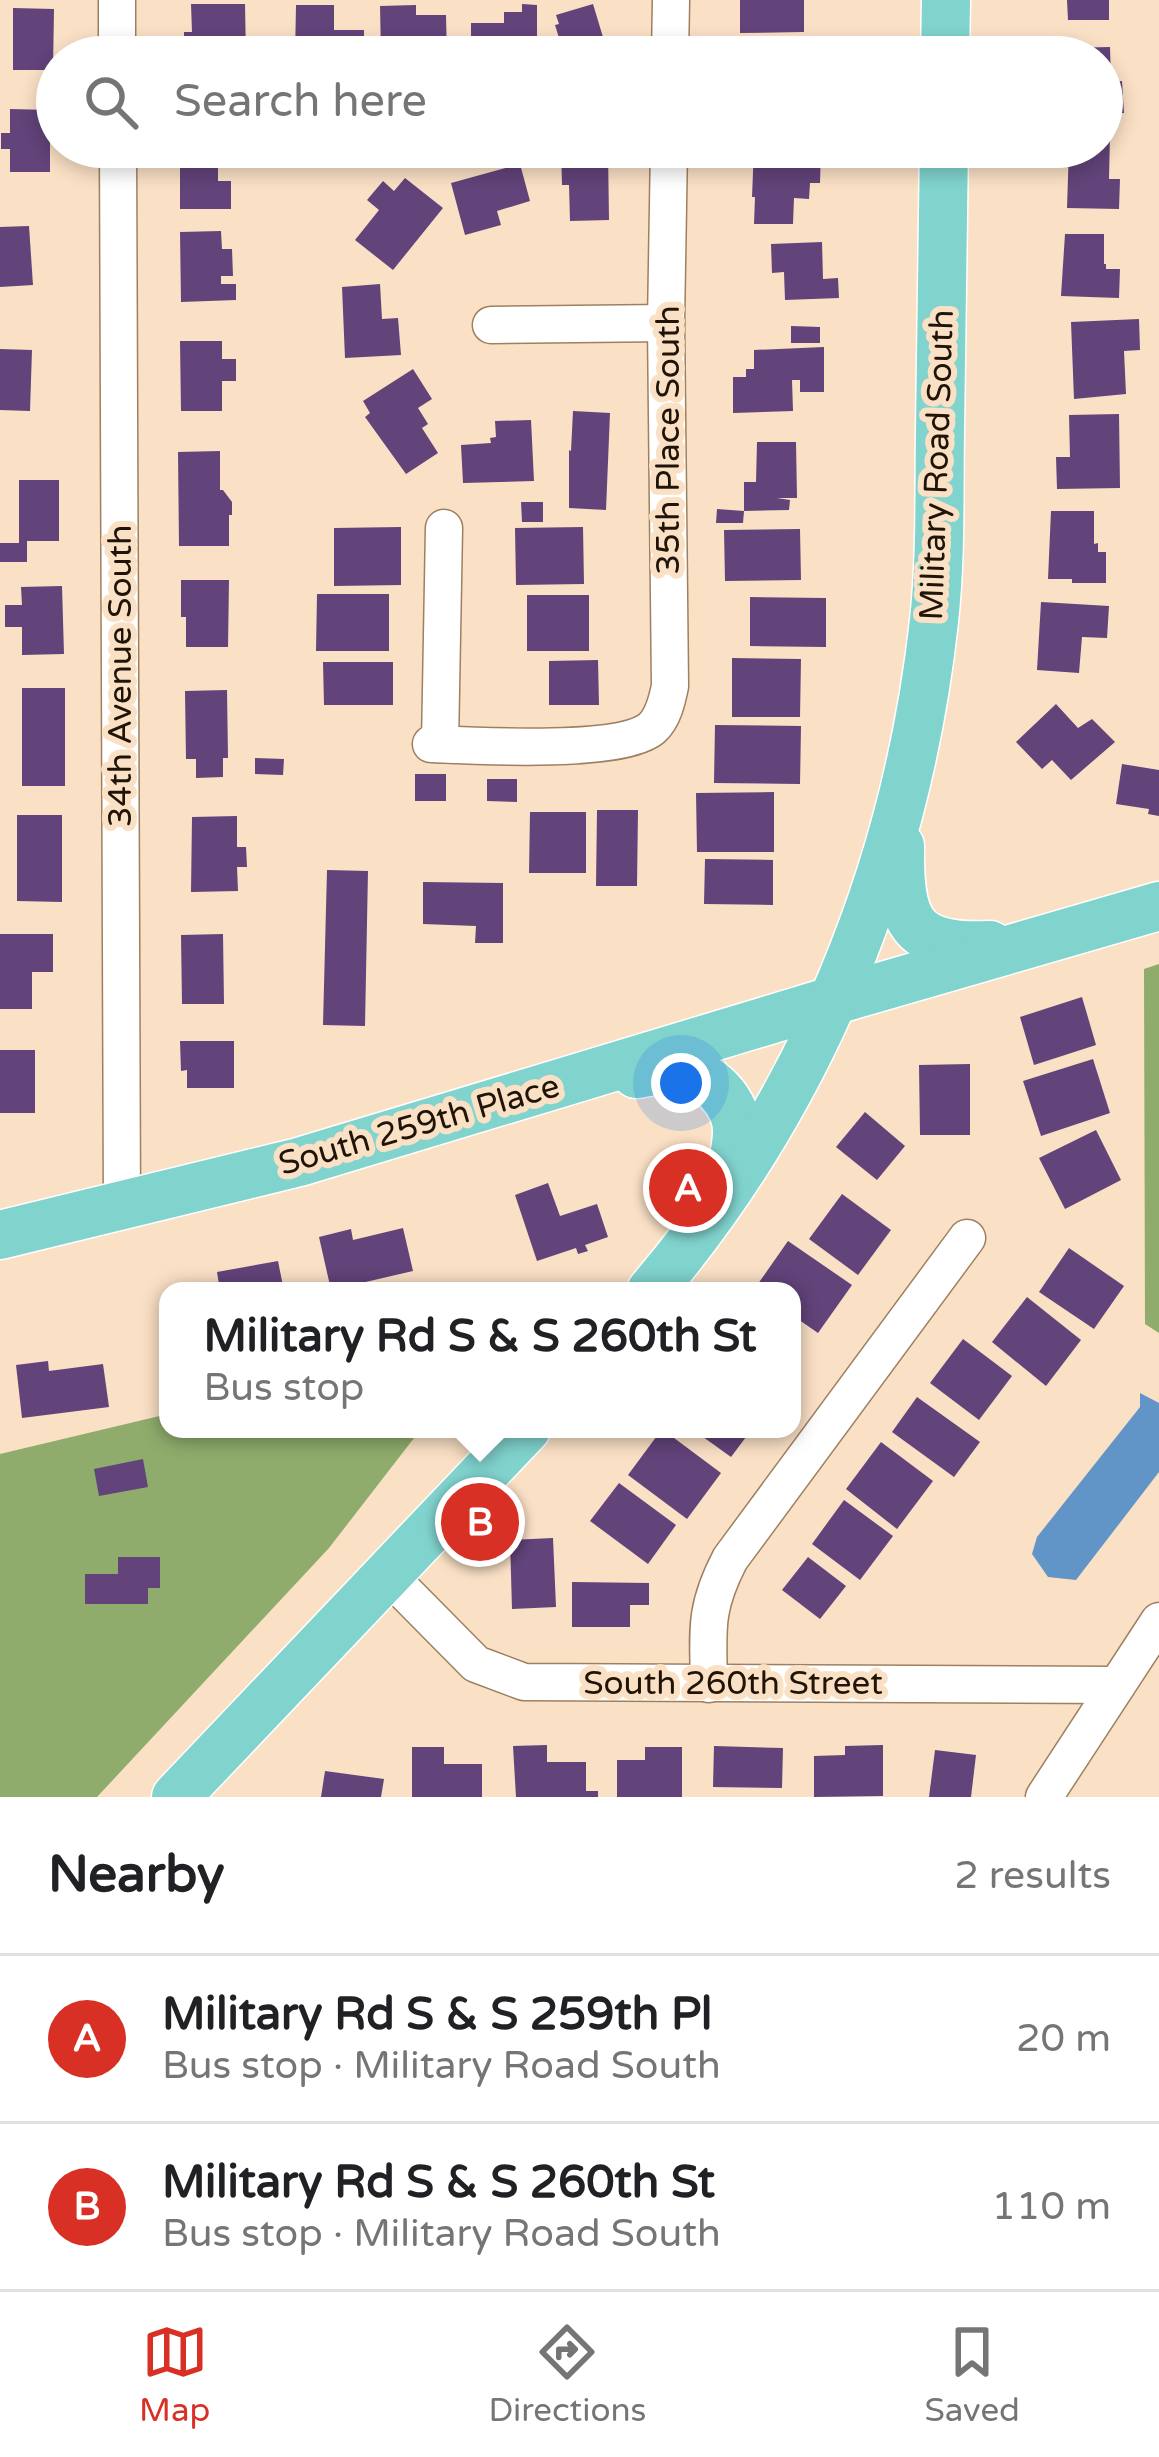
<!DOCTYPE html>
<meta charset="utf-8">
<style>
:root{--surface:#fff;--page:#f2f2f2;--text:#202124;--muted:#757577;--line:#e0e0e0;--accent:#d93025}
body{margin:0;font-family:"Varela Round",sans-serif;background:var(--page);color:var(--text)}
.you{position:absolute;left:681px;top:1083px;width:42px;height:42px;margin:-30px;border:9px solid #fff;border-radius:50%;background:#1a73e8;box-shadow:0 0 0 18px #1a73e833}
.badge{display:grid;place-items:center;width:78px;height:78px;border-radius:50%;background:var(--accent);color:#fff;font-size:39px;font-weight:700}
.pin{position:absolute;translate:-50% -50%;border:6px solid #fff;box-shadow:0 3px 12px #0006}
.popup{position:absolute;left:159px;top:1282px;width:642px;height:156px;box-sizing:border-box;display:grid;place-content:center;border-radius:24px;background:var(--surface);filter:drop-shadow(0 3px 9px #0005);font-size:39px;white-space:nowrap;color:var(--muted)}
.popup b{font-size:45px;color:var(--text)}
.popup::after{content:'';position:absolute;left:50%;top:100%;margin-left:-24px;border:24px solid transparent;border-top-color:var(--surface)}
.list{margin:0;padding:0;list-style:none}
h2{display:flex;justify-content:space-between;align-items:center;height:156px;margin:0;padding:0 48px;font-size:51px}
h2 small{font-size:39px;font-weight:400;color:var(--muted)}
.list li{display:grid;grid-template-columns:78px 1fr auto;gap:36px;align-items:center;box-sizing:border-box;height:168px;padding:0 48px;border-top:3px solid var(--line)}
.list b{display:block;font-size:45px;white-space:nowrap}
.list p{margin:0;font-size:39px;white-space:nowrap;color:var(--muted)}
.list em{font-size:39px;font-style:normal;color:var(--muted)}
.icon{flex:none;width:66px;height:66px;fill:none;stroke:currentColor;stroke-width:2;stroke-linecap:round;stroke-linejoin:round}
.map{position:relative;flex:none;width:1159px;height:1797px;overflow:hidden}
.search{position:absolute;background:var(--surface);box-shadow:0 6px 18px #0003;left:36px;right:36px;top:36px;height:132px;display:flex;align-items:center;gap:30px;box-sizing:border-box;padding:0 42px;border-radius:66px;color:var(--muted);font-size:45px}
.sheet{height:492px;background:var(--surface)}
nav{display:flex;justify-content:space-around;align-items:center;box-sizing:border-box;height:168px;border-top:3px solid var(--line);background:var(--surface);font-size:33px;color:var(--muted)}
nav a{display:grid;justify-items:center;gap:6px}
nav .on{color:var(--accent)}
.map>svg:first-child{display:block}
.forest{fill:#8fac6c}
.water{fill:#6195c7}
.building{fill:#62437a}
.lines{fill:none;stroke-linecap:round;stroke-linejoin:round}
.minor-casing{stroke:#9e8061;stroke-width:39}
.major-casing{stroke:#fff;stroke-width:51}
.minor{stroke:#fff;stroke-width:36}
.major{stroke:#81d3ce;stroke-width:48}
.labels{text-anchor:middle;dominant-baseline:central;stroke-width:12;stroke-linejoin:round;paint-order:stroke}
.street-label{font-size:33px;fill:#1f1407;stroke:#fae0c5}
</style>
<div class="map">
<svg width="1159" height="1797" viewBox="0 0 1159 1797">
<rect width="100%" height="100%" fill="#fae0c5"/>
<g class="forest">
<path d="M 1159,964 L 1159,1333 L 1145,1324 L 1144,969 Z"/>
<path d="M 168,1414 L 168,1429 L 421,1429 L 329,1548 L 97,1797 L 0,1797 L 0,1454 Z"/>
</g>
<path class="water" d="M 1140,1393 L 1159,1403 L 1159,1472 L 1076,1580 L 1048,1577 L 1032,1554 L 1037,1537 L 1140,1407 Z"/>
<g class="building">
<path d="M 740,0 L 804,0 L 804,32 L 740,33 Z"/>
<path d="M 1067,0 L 1109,0 L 1109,20 L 1068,20 Z"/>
<path d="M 191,4 L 245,4 L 246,57 L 180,57 L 180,46 L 203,45 L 203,41 L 184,41 L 184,32 L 192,32 Z"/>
<path d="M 522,4 L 537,5 L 537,57 L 471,57 L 471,23 L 504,23 L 504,12 L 522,12 Z"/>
<path d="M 593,4 L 609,57 L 556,57 L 552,43 L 560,41 L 555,25 L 559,24 L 556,15 Z"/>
<path d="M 296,5 L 334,5 L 334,30 L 364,30 L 364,49 L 374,49 L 374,57 L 295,57 Z"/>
<path d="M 416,5 L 416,15 L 446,15 L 447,56 L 381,56 L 380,6 Z"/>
<path d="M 13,8 L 54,9 L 53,70 L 13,70 Z"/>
<rect x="740" y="46" width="52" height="11"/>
<path d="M 1110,47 L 1111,82 L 1122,81 L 1124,113 L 1102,114 L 1102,57 L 1065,57 L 1065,48 Z"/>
<path d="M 10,109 L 50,110 L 50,172 L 10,172 L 10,149 L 1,149 L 1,133 L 10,133 Z"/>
<path d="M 1102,136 L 1110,136 L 1109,179 L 1120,179 L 1119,209 L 1067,208 L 1069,147 L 1102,147 Z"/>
<path d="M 180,147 L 218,147 L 218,181 L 231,181 L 231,209 L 180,209 Z"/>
<path d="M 754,147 L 821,147 L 820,183 L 810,183 L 809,199 L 794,198 L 793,224 L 754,224 L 755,197 L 752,197 Z"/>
<path d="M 608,149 L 609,220 L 570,221 L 569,185 L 562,185 L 561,150 Z"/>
<path d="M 520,164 L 530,201 L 497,211 L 501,225 L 465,235 L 451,183 Z"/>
<path d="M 405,178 L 443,208 L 393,270 L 355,240 L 379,210 L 367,200 L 383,181 L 394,191 Z"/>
<path d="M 29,226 L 33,285 L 0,287 L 0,227 Z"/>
<path d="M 221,231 L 222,249 L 232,249 L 233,276 L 221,276 L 221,284 L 236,284 L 236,300 L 181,302 L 180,232 Z"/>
<path d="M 1065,234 L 1104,234 L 1104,264 L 1106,264 L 1106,269 L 1120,269 L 1119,298 L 1061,296 Z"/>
<path d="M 822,242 L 823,279 L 838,278 L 839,298 L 785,300 L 784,272 L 772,273 L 771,244 Z"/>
<path d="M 380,284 L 382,319 L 398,318 L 401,355 L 345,358 L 342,287 Z"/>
<path d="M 1139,319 L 1140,350 L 1124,351 L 1126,394 L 1074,399 L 1071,322 Z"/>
<path d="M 791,326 L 820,327 L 820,343 L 791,343 Z"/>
<path d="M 180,341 L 222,341 L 222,359 L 236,359 L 236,381 L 222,381 L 222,411 L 181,411 Z"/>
<path d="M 824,347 L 824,392 L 800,392 L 800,380 L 792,380 L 793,411 L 733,413 L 733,377 L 746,377 L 746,369 L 754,369 L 754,350 Z"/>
<path d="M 0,349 L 32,350 L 30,411 L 0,410 Z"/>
<path d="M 413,369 L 432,399 L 418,408 L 428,424 L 422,428 L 438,453 L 406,474 L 365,417 L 370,413 L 363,401 Z"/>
<path d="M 573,411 L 610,413 L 606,510 L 569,508 L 569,450 L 571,451 Z"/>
<path d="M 1119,414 L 1120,488 L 1057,489 L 1056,457 L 1070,457 L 1069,415 Z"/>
<path d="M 531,420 L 534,481 L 463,483 L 461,445 L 491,443 L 490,438 L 496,437 L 495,421 Z"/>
<path d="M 757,442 L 796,442 L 797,498 L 777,498 L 790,500 L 789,510 L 744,511 L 744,482 L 756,482 Z"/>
<path d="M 220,451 L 220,490 L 223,490 L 232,502 L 232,515 L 229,515 L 229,546 L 179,546 L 178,452 Z"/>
<path d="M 19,480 L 59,480 L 59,541 L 27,541 L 27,562 L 0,562 L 0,543 L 19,543 Z"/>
<path d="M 521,502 L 543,502 L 543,522 L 522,522 Z"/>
<path d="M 717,509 L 744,511 L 743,523 L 716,523 Z"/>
<path d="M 1051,511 L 1094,511 L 1094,544 L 1098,543 L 1098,552 L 1106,552 L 1106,583 L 1072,583 L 1072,579 L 1048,579 Z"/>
<path d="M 401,527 L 401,585 L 334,586 L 334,528 Z"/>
<path d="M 583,527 L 584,584 L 516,585 L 515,528 Z"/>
<path d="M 800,529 L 801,580 L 725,581 L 724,530 Z"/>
<path d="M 181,580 L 229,580 L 228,647 L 186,647 L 186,617 L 181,617 Z"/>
<path d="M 62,586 L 64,654 L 22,655 L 22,627 L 5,627 L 5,605 L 22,605 L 21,587 Z"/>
<path d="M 317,594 L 389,594 L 389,651 L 316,651 Z"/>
<rect x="527" y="595" width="62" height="56"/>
<path d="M 750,597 L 826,598 L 826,647 L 750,646 Z"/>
<path d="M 1041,602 L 1109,606 L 1107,638 L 1082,637 L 1079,673 L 1037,670 Z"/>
<path d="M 732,658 L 801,659 L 800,717 L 732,717 Z"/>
<path d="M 598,660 L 599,705 L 549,705 L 549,661 Z"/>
<path d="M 323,662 L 393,662 L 393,705 L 324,705 Z"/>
<rect x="22" y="688" width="43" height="98"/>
<path d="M 227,690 L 228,758 L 223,758 L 223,777 L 196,778 L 196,759 L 186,759 L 185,691 Z"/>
<path d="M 1056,704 L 1078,728 L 1092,719 L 1115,742 L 1071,780 L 1052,760 L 1042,769 L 1016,742 Z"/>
<path d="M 715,725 L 801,726 L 800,784 L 714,783 Z"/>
<path d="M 255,758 L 284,759 L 283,775 L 255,774 Z"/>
<path d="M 1122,764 L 1159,770 L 1159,816 L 1148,814 L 1149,809 L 1116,804 Z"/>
<rect x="415" y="774" width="31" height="27"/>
<path d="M 487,779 L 517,779 L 517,802 L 487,801 Z"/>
<path d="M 774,792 L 774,852 L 697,852 L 696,793 Z"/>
<path d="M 597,810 L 638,810 L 637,886 L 596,886 Z"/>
<path d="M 530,812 L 586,812 L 586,873 L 529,873 Z"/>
<path d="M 17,815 L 62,815 L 62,902 L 17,901 Z"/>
<path d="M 237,816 L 237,847 L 246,847 L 247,867 L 237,867 L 238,891 L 191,892 L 192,817 Z"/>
<path d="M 705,859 L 773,860 L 773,905 L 704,904 Z"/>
<path d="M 327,870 L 368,871 L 365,1026 L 323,1025 Z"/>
<path d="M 423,882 L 503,883 L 503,943 L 475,943 L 476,926 L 423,924 Z"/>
<path d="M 0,934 L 53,934 L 53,972 L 32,972 L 32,1009 L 0,1009 Z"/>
<path d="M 223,934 L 224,1004 L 182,1004 L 181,935 Z"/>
<path d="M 1082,997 L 1096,1045 L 1034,1065 L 1020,1017 Z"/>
<path d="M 180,1041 L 234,1041 L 234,1088 L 187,1088 L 187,1070 L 181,1071 Z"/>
<rect x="0" y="1050" width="35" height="63"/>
<path d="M 1093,1059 L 1110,1113 L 1041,1136 L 1023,1081 Z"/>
<path d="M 970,1064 L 970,1135 L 920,1135 L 919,1065 Z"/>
<path d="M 865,1112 L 905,1146 L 877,1180 L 836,1147 Z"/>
<path d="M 1096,1130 L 1121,1180 L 1065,1209 L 1039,1158 Z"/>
<path d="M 548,1183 L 560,1216 L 597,1204 L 608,1237 L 585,1245 L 588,1251 L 578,1254 L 576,1248 L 537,1261 L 515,1195 Z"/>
<path d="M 842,1194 L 891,1230 L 858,1275 L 809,1239 Z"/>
<path d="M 403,1228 L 413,1271 L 331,1290 L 319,1237 L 351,1229 L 353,1240 Z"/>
<path d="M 788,1241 L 852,1285 L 818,1333 L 792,1315 L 792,1291 L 753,1291 Z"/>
<path d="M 1069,1248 L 1124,1286 L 1094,1329 L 1039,1292 Z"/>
<path d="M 278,1261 L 284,1291 L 220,1291 L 217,1272 Z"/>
<path d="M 1027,1297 L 1081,1340 L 1046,1386 L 992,1342 Z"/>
<path d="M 963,1339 L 1012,1376 L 979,1420 L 930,1383 Z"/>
<path d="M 48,1361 L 49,1371 L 103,1364 L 109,1407 L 22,1418 L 16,1365 Z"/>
<path d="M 917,1397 L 980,1442 L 954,1477 L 892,1432 Z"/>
<path d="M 662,1429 L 721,1473 L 687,1519 L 628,1475 Z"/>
<path d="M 692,1429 L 752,1429 L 731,1457 Z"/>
<path d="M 881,1442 L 933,1481 L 897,1529 L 846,1489 Z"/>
<path d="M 143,1459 L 148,1487 L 99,1496 L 94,1469 Z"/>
<path d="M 619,1483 L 676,1525 L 648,1564 L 590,1521 Z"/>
<path d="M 844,1500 L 893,1536 L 860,1580 L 812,1544 Z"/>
<path d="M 553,1538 L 556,1607 L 512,1609 L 510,1540 Z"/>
<path d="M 118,1557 L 160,1557 L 160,1588 L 148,1588 L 148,1604 L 85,1604 L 85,1574 L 118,1574 Z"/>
<path d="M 808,1557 L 846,1586 L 820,1619 L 782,1590 Z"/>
<path d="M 572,1582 L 649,1583 L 649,1605 L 630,1605 L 630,1627 L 572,1627 Z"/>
<path d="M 547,1745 L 547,1762 L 586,1762 L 586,1791 L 598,1791 L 598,1797 L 516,1797 L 513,1746 Z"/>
<path d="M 883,1745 L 883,1796 L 814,1797 L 814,1756 L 845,1755 L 845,1746 Z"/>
<path d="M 714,1746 L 783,1748 L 782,1788 L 713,1787 Z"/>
<path d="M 412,1747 L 444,1747 L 444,1764 L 482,1764 L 482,1797 L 412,1797 Z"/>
<path d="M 645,1747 L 682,1747 L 682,1797 L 617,1797 L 617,1760 L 645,1760 Z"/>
<path d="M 935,1750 L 976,1755 L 971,1797 L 929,1797 Z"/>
<path d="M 325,1771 L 384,1779 L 381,1797 L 321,1797 Z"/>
</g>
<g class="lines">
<defs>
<g id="minor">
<path d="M 117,0 L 117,57"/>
<path d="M 670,57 L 671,0"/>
<path d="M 118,147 L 122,1205"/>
<path d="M 491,325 L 666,323"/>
<path d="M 431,744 C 475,746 622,754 652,728 C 663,718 667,701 670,686 L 666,323 L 669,147"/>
<path d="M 440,744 L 444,528"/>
<path d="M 389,1576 L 476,1664 L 524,1682 L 1117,1685"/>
<path d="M 709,1684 C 708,1630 704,1609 730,1559 L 967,1238"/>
<path d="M 1044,1797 L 1159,1621"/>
</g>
<g id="major">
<path d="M 945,57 L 946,0"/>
<path d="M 900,846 C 899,921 909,949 990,945"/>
<path d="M 636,1074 C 649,1072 663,1069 676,1069 C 708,1072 739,1102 737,1135 C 736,1152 731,1168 729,1184"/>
<path d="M 0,1235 L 299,1162 L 835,1000 L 1159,906"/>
<path d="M 651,1291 C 812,1102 907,867 934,621 C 941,557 939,494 940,430 C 941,335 942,241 944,147"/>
<path d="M 176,1797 L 526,1429"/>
</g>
</defs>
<use href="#minor" class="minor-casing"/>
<use href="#major" class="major-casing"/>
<use href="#minor" class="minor"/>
<use href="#major" class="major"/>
</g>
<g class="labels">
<g class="street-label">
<text transform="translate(668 440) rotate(-90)">35th Place South</text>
<text transform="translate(937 465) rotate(-88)">Military Road South</text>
<text transform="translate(120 676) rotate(-90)">34th Avenue South</text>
<text transform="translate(419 1125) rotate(-16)">South 259th Place</text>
<text x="733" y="1683">South 260th Street</text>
</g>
</g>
</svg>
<div class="you"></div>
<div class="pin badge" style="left:688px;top:1188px">A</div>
<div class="pin badge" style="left:480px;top:1522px">B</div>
<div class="popup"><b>Military Rd S &amp; S 260th St</b>Bus stop</div>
<div class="search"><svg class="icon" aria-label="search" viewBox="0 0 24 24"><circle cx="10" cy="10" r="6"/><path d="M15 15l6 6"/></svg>Search here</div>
</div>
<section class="sheet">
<h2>Nearby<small>2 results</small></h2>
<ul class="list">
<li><span class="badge">A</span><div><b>Military Rd S &amp; S 259th Pl</b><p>Bus stop · Military Road South</p></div><em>20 m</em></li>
<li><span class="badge">B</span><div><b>Military Rd S &amp; S 260th St</b><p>Bus stop · Military Road South</p></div><em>110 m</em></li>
</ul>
</section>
<nav>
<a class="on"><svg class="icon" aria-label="map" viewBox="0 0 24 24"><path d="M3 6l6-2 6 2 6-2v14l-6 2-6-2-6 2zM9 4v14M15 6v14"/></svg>Map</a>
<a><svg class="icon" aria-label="directions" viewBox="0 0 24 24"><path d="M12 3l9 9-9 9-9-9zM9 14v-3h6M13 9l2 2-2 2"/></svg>Directions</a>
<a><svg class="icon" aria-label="saved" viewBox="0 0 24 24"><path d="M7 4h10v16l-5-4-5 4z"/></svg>Saved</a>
</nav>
